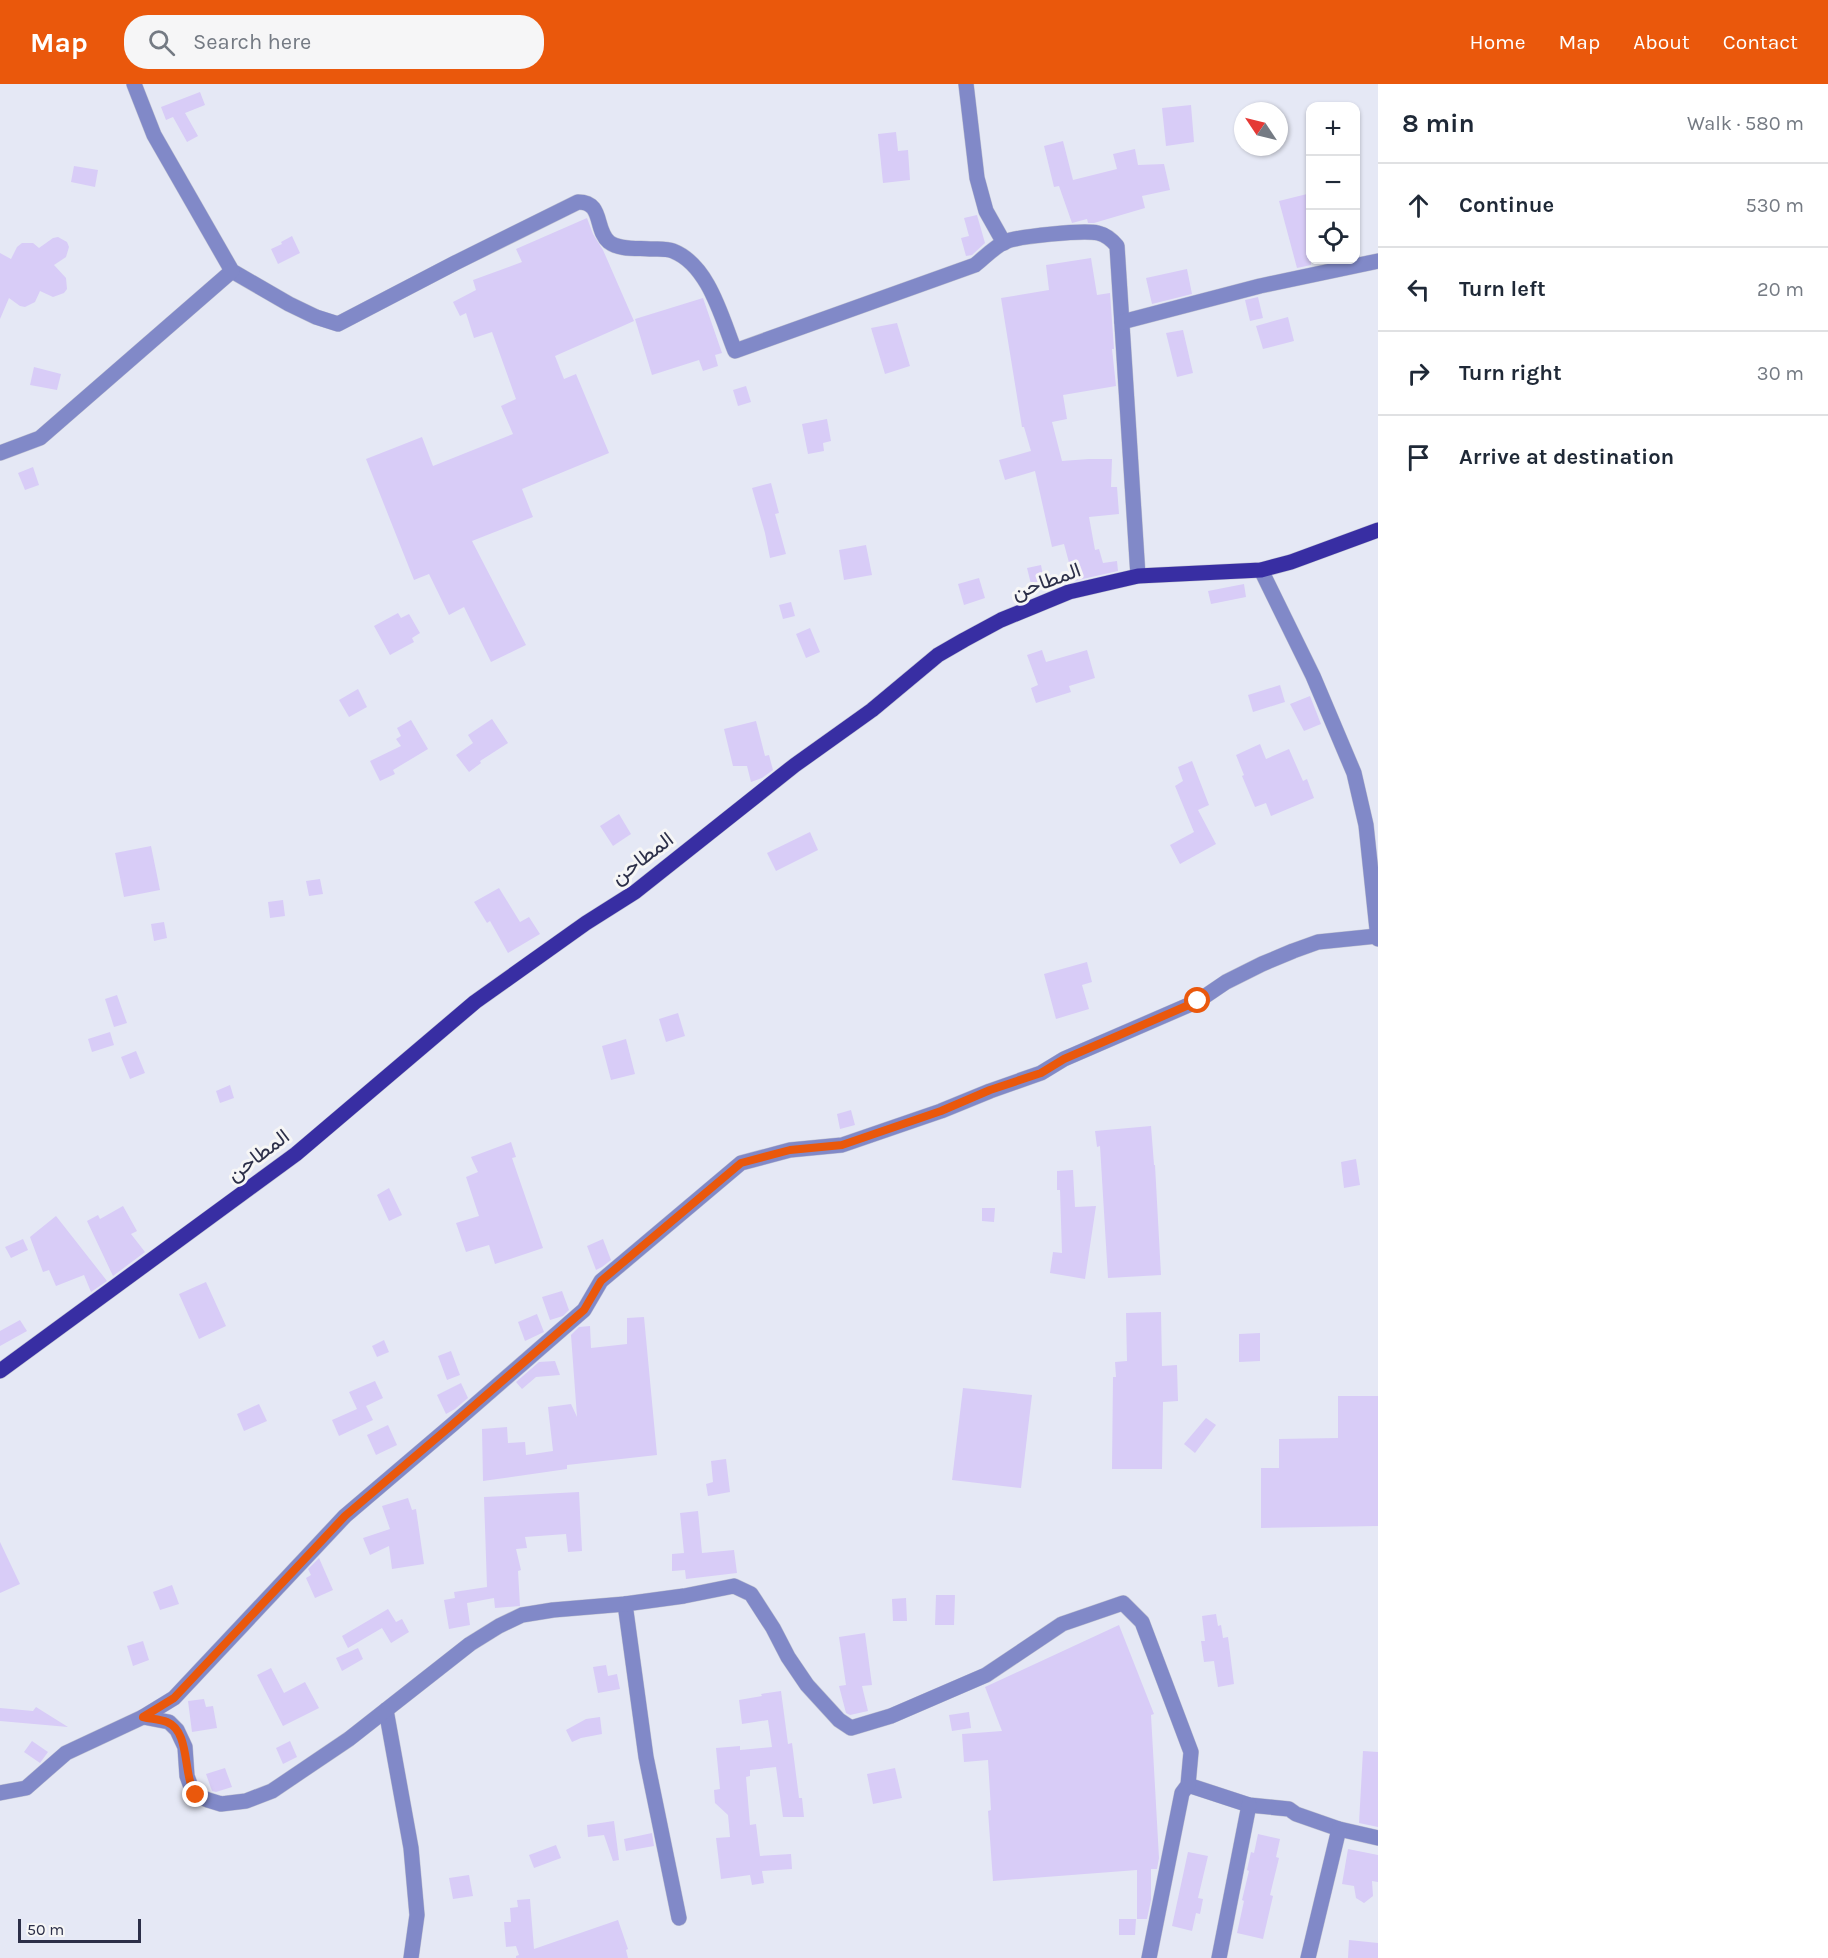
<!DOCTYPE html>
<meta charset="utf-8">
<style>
:root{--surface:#fff;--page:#f6f6f7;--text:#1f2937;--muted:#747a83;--line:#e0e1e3;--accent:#ea580c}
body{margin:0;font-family:Karla,Vazirmatn,sans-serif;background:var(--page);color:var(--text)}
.controls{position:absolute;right:18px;top:18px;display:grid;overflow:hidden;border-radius:12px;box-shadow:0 2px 4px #0004}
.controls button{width:54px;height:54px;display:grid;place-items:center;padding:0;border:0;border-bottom:2px solid var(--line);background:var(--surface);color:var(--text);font:30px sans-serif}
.compass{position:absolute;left:1234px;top:18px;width:54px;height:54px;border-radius:50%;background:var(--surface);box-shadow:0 2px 4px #0004;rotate:305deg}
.scale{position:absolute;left:18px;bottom:15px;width:123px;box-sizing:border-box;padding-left:6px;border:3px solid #2c2f48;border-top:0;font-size:16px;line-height:21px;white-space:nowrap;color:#2c2f48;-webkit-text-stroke:4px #f6f6f6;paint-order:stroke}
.stop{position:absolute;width:18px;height:18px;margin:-14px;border:4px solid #ea580c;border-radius:50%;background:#fff}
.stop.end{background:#ea580c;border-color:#fff;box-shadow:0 2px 6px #0008}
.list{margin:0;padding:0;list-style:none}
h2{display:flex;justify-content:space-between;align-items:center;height:78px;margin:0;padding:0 24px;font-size:26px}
h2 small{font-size:20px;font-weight:400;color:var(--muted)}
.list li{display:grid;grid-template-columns:39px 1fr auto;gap:18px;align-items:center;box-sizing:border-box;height:84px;padding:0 24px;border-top:2px solid var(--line)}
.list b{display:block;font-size:22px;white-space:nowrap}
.list em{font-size:20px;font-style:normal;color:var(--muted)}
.icon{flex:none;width:33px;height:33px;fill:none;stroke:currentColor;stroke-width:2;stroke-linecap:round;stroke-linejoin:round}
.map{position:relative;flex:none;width:1378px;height:1874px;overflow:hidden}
header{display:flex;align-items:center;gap:36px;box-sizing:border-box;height:84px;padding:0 30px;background:var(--accent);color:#fff}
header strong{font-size:28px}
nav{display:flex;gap:33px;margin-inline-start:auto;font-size:21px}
.search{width:420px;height:54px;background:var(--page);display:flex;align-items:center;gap:15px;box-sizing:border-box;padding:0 21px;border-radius:24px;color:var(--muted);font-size:22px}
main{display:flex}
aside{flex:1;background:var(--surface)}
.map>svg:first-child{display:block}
.building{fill:#d8ccf7}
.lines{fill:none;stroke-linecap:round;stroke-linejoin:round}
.minor-casing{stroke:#c0c3d2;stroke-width:16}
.major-casing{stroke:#c0c3d2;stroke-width:16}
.minor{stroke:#8189c8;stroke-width:15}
.major{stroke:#382ea3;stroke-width:15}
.route{stroke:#ea580c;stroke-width:8}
.labels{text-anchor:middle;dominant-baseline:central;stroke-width:6;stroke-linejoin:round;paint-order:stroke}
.street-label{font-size:21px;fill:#2c2f48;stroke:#f6f6f6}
</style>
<header>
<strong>Map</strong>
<div class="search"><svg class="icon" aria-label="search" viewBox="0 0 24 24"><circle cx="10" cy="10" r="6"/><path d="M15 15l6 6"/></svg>Search here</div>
<nav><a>Home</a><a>Map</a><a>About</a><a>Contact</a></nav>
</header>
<main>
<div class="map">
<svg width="1378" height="1874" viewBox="0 0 1378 1874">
<rect width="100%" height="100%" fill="#e5e8f5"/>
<g class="building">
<path d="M 200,8 L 205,21 L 185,29 L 198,52 L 187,58 L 173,33 L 166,36 L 161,23 Z"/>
<path d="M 1191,21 L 1194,58 L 1166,62 L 1162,24 Z"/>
<path d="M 896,48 L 898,67 L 908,66 L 910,96 L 883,99 L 878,50 Z"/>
<path d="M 1063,57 L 1073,96 L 1117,85 L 1113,70 L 1135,65 L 1138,81 L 1164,80 L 1170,106 L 1142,112 L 1145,124 L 1094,139 L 1088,139 L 1087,135 L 1072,139 L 1059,102 L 1054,103 L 1044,62 Z"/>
<path d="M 74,82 L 98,86 L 95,103 L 71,98 Z"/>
<path d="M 1311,109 L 1311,181 L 1297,184 L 1279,117 Z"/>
<path d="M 977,131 L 985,159 L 972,171 L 966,172 L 961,154 L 969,152 L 964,134 Z"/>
<path d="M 587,134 L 593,150 L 603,166 L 634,237 L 555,272 L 564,295 L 576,290 L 609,369 L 522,405 L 533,433 L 472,457 L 526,561 L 491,578 L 464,523 L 449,531 L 429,490 L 414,496 L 366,375 L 422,353 L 433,382 L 513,350 L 501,322 L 516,315 L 492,248 L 474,254 L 466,229 L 460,232 L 453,218 L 476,206 L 473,196 L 522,178 L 516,165 Z"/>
<path d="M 292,152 L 300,169 L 278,180 L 271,165 L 282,160 L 281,158 Z"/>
<path d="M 58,153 L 67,158 L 69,163 L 66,173 L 54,181 L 66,194 L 67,205 L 64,209 L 53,213 L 40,207 L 35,218 L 25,223 L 20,222 L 9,214 L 0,235 L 0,169 L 11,175 L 17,163 L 22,159 L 33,159 L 39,164 L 53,154 Z"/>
<path d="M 1091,174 L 1097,211 L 1110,209 L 1114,265 L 1112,265 L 1116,302 L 1063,311 L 1067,335 L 1052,338 L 1062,377 L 1089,375 L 1112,375 L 1111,403 L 1117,403 L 1119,430 L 1089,433 L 1095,466 L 1099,465 L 1103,479 L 1117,477 L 1118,487 L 1074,497 L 1064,460 L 1052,463 L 1035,387 L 1005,396 L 999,376 L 1031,367 L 1024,343 L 1022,343 L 1001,214 L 1049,206 L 1046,181 Z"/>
<path d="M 1187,185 L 1192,210 L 1152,220 L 1146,194 Z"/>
<path d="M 1258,213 L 1263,234 L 1250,237 L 1245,216 Z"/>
<path d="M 703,214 L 722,269 L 715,271 L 718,282 L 703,287 L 699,276 L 652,291 L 635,235 Z"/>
<path d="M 1288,233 L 1294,257 L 1263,265 L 1256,242 Z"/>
<path d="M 897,239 L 910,282 L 885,290 L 871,244 Z"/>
<path d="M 1183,246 L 1193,289 L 1177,293 L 1166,249 Z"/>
<path d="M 34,283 L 61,290 L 57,306 L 30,301 Z"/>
<path d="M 746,302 L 751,318 L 738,322 L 733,306 Z"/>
<path d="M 827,335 L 831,357 L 823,359 L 824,367 L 808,370 L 802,340 Z"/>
<path d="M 33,383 L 39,401 L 25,406 L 18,389 Z"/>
<path d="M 771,399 L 779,429 L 775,430 L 786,470 L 770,474 L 765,449 L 752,404 Z"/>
<path d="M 866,461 L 872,491 L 844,496 L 839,466 Z"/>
<path d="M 1041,481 L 1044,497 L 1031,500 L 1027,484 Z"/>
<path d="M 979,494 L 985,514 L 964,521 L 958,500 Z"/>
<path d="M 1244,500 L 1246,513 L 1211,520 L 1208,507 Z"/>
<path d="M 791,518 L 795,532 L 783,535 L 779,521 Z"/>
<path d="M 398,529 L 401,534 L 409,530 L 420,549 L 412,554 L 414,558 L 390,571 L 374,542 Z"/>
<path d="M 810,544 L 820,568 L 806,574 L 796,550 Z"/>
<path d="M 1042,566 L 1046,578 L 1087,566 L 1095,594 L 1069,602 L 1071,608 L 1036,619 L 1031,604 L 1038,601 L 1027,571 Z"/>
<path d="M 1280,601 L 1285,618 L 1253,628 L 1248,611 Z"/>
<path d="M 358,605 L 367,623 L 349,633 L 339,616 Z"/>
<path d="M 1310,612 L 1321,640 L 1304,647 L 1290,620 Z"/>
<path d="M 492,635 L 508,659 L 480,677 L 481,679 L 469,688 L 456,671 L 473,659 L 468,651 Z"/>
<path d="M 411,636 L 428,665 L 393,686 L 395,690 L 380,697 L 370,677 L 401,662 L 396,655 L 401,652 L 397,644 Z"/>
<path d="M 756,637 L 765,672 L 769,671 L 773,686 L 762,694 L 751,698 L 747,682 L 733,682 L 724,645 Z"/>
<path d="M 1260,660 L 1266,675 L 1289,665 L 1303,697 L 1307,695 L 1314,714 L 1271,732 L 1266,719 L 1255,723 L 1242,692 L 1244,691 L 1236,671 Z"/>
<path d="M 1192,677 L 1209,721 L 1198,726 L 1216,760 L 1180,780 L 1170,761 L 1194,748 L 1175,702 L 1183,697 L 1178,683 Z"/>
<path d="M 619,730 L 631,750 L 613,762 L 600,742 Z"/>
<path d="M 810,748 L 818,766 L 776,787 L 767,769 Z"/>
<path d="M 151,762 L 160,806 L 124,813 L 115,769 Z"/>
<path d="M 320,795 L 323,810 L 309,812 L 306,797 Z"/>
<path d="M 499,804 L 520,838 L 529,833 L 540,850 L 508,869 L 490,837 L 487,839 L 474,818 Z"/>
<path d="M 283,816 L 285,832 L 270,834 L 268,818 Z"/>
<path d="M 164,838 L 167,854 L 154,857 L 151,840 Z"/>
<path d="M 1087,878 L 1092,898 L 1082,901 L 1089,925 L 1056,935 L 1044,890 Z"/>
<path d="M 117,911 L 127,939 L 114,943 L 105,915 Z"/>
<path d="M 678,929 L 685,952 L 666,958 L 659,935 Z"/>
<path d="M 110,948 L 114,961 L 92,968 L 88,955 Z"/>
<path d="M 626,955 L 635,990 L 611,996 L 602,962 Z"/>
<path d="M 136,967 L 145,989 L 130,995 L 121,973 Z"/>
<path d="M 230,1001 L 234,1014 L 220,1019 L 216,1007 Z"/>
<path d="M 851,1026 L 855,1041 L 840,1045 L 837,1030 Z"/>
<path d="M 1151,1042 L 1154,1081 L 1155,1081 L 1161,1191 L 1108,1194 L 1100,1062 L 1097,1063 L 1095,1047 Z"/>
<path d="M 511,1058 L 516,1073 L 512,1074 L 543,1164 L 495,1180 L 489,1161 L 466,1168 L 456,1139 L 479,1132 L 466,1093 L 478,1088 L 471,1073 Z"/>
<path d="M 1356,1075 L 1360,1101 L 1344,1104 L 1341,1078 Z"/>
<path d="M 1073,1086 L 1075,1123 L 1096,1122 L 1085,1195 L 1050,1189 L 1053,1168 L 1062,1169 L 1060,1106 L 1057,1106 L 1057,1087 Z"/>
<path d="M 389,1104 L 402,1131 L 389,1137 L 377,1111 Z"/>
<path d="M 123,1122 L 137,1147 L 131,1150 L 145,1168 L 113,1192 L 87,1137 L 98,1131 L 100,1135 Z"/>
<path d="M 982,1124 L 995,1124 L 994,1138 L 982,1137 Z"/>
<path d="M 56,1132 L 107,1197 L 91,1208 L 84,1191 L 56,1202 L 49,1186 L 43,1188 L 30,1153 Z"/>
<path d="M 23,1155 L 28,1166 L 11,1174 L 5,1163 Z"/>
<path d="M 603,1155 L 611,1176 L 602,1183 L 596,1186 L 587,1162 Z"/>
<path d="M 206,1198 L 226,1242 L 199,1255 L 179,1210 Z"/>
<path d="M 562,1207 L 569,1226 L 563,1232 L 550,1236 L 542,1213 Z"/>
<path d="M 1161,1228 L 1162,1282 L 1177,1281 L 1178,1317 L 1163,1318 L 1162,1385 L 1112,1385 L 1113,1293 L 1116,1293 L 1115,1278 L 1127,1277 L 1126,1229 Z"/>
<path d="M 537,1230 L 544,1248 L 525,1257 L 518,1238 Z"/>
<path d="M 644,1233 L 657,1371 L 567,1381 L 567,1385 L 483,1397 L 482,1345 L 507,1343 L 508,1359 L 525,1358 L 526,1371 L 553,1367 L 548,1323 L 571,1320 L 577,1333 L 571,1251 L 579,1243 L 590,1242 L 591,1264 L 627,1260 L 627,1234 Z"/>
<path d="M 20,1236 L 27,1247 L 0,1262 L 0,1247 Z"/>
<path d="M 1260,1249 L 1260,1277 L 1239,1278 L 1239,1250 Z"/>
<path d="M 384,1256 L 389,1268 L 377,1273 L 372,1262 Z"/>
<path d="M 451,1267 L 460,1291 L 447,1296 L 438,1272 Z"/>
<path d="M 555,1277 L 560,1291 L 536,1293 L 522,1305 L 516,1298 L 539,1278 Z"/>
<path d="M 375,1297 L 383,1314 L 366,1322 L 373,1336 L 339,1352 L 332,1336 L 357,1325 L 349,1308 Z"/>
<path d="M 461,1299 L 468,1314 L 455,1325 L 446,1330 L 437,1311 Z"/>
<path d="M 963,1304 L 1032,1311 L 1021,1404 L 952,1396 Z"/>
<path d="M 1338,1312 L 1378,1312 L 1378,1442 L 1261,1444 L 1261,1384 L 1279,1384 L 1279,1355 L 1338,1354 Z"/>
<path d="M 259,1320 L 267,1337 L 244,1347 L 237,1330 Z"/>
<path d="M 1206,1334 L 1216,1341 L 1195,1369 L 1184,1360 Z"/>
<path d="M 388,1341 L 397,1361 L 376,1371 L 367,1351 Z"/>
<path d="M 726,1375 L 730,1408 L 708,1412 L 706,1400 L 713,1398 L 711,1377 Z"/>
<path d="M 579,1408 L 582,1467 L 568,1468 L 566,1450 L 525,1453 L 527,1464 L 516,1465 L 521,1486 L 518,1487 L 520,1522 L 495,1524 L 494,1514 L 467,1519 L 470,1541 L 449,1545 L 444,1516 L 455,1514 L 454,1508 L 487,1503 L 484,1413 Z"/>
<path d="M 408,1414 L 412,1426 L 416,1425 L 424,1480 L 392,1485 L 389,1462 L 370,1471 L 363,1454 L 390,1445 L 382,1422 Z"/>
<path d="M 698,1427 L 702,1469 L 734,1466 L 737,1489 L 686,1495 L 685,1486 L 672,1487 L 672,1470 L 684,1469 L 680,1429 Z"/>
<path d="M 0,1458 L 20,1500 L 0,1509 Z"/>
<path d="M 319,1474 L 333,1506 L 315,1514 L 306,1494 L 311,1491 L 308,1485 Z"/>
<path d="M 172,1501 L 179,1520 L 160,1526 L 153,1508 Z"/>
<path d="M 936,1511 L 955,1511 L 954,1541 L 935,1541 Z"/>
<path d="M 906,1514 L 907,1537 L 893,1537 L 892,1515 Z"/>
<path d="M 388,1525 L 396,1538 L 402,1535 L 409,1548 L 391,1559 L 382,1544 L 348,1564 L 342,1552 Z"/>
<path d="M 1216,1530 L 1218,1542 L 1221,1541 L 1223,1554 L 1228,1553 L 1234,1600 L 1218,1603 L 1214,1577 L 1204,1578 L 1201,1557 L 1205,1557 L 1202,1532 Z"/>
<path d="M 1119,1541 L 1154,1630 L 1151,1631 L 1159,1774 L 1157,1785 L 1151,1785 L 1151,1816 L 1147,1835 L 1137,1835 L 1137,1786 L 993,1797 L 988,1727 L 991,1726 L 988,1676 L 964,1678 L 962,1650 L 1002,1647 L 985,1603 Z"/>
<path d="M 865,1549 L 872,1601 L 862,1602 L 868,1627 L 850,1631 L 846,1629 L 839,1602 L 846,1601 L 839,1553 Z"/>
<path d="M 143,1557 L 149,1576 L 133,1582 L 127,1562 Z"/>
<path d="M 358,1564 L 363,1575 L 342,1587 L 336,1574 Z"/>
<path d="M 606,1581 L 608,1592 L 617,1590 L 620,1605 L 598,1609 L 593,1583 Z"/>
<path d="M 271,1584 L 284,1609 L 305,1598 L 319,1624 L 283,1642 L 257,1591 Z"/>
<path d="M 781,1607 L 788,1660 L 792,1659 L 799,1714 L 802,1714 L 804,1733 L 783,1733 L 776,1683 L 750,1686 L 750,1692 L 746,1693 L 750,1741 L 756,1740 L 760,1772 L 791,1770 L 792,1785 L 762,1787 L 764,1799 L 752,1801 L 750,1791 L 721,1795 L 716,1754 L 730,1753 L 728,1731 L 715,1719 L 714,1706 L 720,1705 L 716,1664 L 740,1662 L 740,1666 L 772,1663 L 768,1636 L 742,1640 L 739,1616 L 762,1612 L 761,1610 Z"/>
<path d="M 204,1615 L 206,1623 L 213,1622 L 217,1644 L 192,1648 L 188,1617 Z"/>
<path d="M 36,1623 L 68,1643 L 0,1637 L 0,1624 L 33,1627 Z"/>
<path d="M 969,1628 L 971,1644 L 952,1647 L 949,1631 Z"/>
<path d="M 600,1633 L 602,1650 L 581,1654 L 572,1658 L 566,1646 L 586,1635 Z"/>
<path d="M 32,1657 L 48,1668 L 40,1679 L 24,1668 Z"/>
<path d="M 290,1657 L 297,1673 L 283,1680 L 276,1664 Z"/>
<path d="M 1363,1667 L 1378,1668 L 1378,1743 L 1359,1739 Z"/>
<path d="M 225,1684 L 232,1703 L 216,1708 L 212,1707 L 206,1690 Z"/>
<path d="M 895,1684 L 902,1714 L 873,1720 L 867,1690 Z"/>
<path d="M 614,1737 L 619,1776 L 613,1777 L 604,1751 L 588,1753 L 587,1741 Z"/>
<path d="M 652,1749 L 654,1762 L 626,1767 L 624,1755 Z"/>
<path d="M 1258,1750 L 1280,1755 L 1276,1773 L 1279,1774 L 1270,1811 L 1273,1812 L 1263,1855 L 1237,1849 L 1244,1817 L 1242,1816 L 1249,1787 L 1247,1786 L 1251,1768 L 1254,1769 Z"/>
<path d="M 556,1761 L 561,1774 L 534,1784 L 529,1771 Z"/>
<path d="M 1348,1765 L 1378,1771 L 1378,1798 L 1372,1797 L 1373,1812 L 1364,1819 L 1356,1814 L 1354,1802 L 1342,1800 Z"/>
<path d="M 1188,1768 L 1208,1772 L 1198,1814 L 1203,1815 L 1200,1830 L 1196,1829 L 1192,1847 L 1172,1842 Z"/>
<path d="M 469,1791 L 473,1812 L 453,1815 L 449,1794 Z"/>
<path d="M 530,1815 L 534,1865 L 618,1836 L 628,1865 L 626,1866 L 628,1874 L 516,1874 L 516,1872 L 519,1871 L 516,1862 L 506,1863 L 504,1838 L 511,1838 L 510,1824 L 518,1823 L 517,1816 Z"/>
<path d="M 1119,1835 L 1136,1835 L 1135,1851 L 1119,1851 Z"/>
<path d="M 1349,1856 L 1378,1859 L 1378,1874 L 1348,1874 Z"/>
</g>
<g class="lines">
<defs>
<g id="minor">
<path d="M 134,0 L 154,51 L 232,187 L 289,220 L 316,233 L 338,240 L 455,179 L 578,118 C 604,118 594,145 609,158 C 619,166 638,164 650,165 C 657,165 666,164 673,167 C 709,181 722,235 735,267 L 975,181 C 984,174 994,163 1005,158 C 1019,152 1082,146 1098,149 C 1107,151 1112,156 1117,162 L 1138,492"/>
<path d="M 966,0 L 977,94 L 986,127 L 1004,159"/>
<path d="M 1122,238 L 1260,202 L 1378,177"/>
<path d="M 0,369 L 40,354 L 232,187"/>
<path d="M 1261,486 L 1313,592 L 1354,689 L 1366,741 L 1378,855"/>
<path d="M 625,1520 L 646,1673 L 679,1834"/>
<path d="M 386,1626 L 411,1764 L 417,1831 L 411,1874"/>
<path d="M 143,1633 L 174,1614 L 345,1432 L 453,1340 L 584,1226 L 601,1197 L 741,1079 L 790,1066 L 842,1061 L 941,1027 L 990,1007 L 1041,989 L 1064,975 L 1198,917 L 1226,898 L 1262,880 L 1293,867 L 1318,858 L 1377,852"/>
<path d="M 1188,1701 L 1249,1721 L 1289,1725 L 1296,1730 L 1339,1745 L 1378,1754"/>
<path d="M 0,1709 L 26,1704 L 66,1669 L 143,1633 L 169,1638 L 177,1646 L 185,1663 L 187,1692 L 191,1703 L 196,1711 L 208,1716 L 221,1720 L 246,1717 L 272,1707 L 349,1655 L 470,1560 L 499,1542 L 522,1531 L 553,1526 L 625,1520 L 684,1512 L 734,1502 L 751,1510 L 773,1544 L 788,1573 L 807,1601 L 839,1636 L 851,1644 L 891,1632 L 986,1591 L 1062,1540 L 1123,1519 L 1142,1538 L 1191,1668 L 1188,1701 L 1182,1709 L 1149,1874"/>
<path d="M 1219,1874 L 1249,1721"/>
<path d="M 1308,1874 L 1339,1745"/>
</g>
<path id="major" d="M 0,1287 L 296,1070 L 475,918 L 586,839 L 635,808 L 795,681 L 872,626 L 938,571 L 964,556 L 1001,536 L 1069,508 L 1138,492 L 1261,486 L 1291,478 L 1378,446"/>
</defs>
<use href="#minor" class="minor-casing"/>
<use href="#major" class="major-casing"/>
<use href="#minor" class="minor"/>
<use href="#major" class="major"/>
</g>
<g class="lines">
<path class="route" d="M 196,1711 C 182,1691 191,1648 167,1638 C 160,1635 151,1635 143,1633 L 174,1614 L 345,1432 L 453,1340 L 584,1226 L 601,1197 L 741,1079 L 790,1066 L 842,1061 L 941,1027 L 990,1006 L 1041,989 L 1064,975 L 1198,917"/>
</g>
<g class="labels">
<g class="street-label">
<text transform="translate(1046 497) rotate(-20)">المطاحن</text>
<text transform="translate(642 774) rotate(-37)">المطاحن</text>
<text transform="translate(258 1071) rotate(-37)">المطاحن</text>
</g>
</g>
</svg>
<div class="controls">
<button>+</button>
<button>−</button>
<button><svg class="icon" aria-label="locate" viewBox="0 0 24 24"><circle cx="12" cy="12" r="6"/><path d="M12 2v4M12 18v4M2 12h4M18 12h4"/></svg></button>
</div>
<svg class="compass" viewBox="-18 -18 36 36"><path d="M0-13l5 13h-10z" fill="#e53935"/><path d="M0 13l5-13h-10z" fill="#747a83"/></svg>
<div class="scale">50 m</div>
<div class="stop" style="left:1198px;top:917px"></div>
<div class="stop end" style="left:196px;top:1711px"></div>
</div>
<aside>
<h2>8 min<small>Walk · 580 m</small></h2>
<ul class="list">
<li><svg class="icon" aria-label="ahead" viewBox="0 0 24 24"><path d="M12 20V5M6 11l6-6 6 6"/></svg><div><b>Continue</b></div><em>530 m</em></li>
<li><svg class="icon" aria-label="left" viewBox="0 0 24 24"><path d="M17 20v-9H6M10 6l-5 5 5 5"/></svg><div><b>Turn left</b></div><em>20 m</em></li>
<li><svg class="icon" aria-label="right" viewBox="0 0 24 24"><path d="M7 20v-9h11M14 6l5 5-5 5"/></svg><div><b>Turn right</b></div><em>30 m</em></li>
<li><svg class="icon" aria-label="arrive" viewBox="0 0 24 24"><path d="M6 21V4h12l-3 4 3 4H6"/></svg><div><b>Arrive at destination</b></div></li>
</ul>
</aside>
</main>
